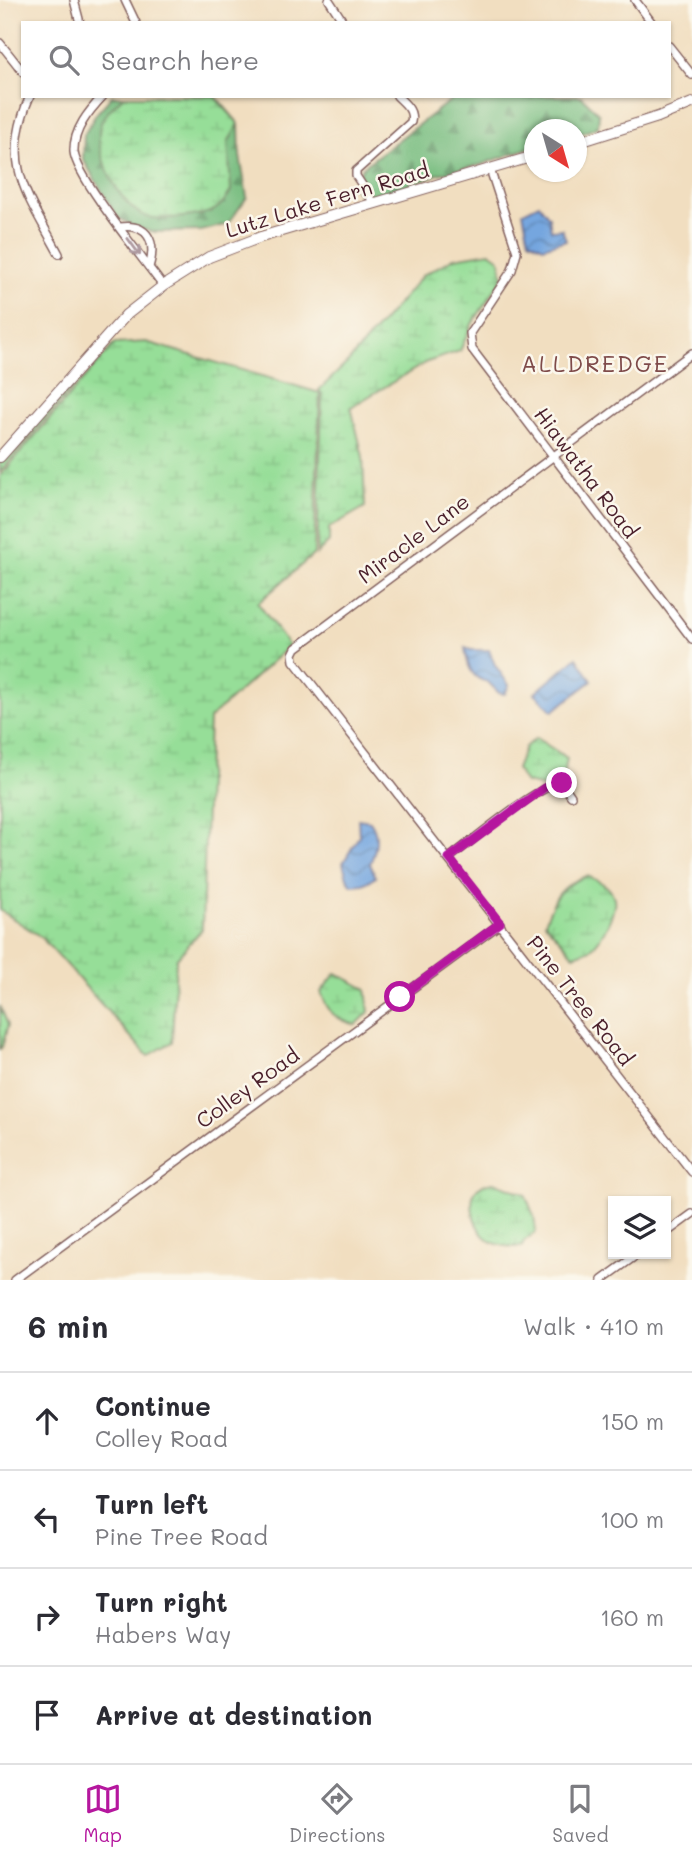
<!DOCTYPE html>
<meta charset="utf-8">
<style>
:root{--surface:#fff;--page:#f7f7f7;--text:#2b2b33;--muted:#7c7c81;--line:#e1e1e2;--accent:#b5179e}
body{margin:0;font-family:Mali,sans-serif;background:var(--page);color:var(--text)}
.controls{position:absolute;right:21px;bottom:21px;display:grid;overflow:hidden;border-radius:0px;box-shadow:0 2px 5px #0004}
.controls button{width:63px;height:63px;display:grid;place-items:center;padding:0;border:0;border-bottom:2px solid var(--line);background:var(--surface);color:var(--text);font:35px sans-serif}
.compass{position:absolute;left:524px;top:119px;width:63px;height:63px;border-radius:50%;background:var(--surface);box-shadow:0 2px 5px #0004;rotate:143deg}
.stop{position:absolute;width:21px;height:21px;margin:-16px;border:5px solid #b5179e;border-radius:50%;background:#fff}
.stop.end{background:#b5179e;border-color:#fff;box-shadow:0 2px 7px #0008}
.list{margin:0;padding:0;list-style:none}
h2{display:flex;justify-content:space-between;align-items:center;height:91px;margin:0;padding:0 28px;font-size:30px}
h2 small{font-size:23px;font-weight:400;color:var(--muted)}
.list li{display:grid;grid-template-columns:46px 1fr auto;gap:21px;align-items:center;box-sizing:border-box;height:98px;padding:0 28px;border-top:2px solid var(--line)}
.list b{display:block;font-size:26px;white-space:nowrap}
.list p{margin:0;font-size:23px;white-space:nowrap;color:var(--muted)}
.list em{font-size:23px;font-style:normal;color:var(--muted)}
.icon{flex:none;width:38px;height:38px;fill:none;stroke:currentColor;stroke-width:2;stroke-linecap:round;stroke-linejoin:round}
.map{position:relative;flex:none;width:692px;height:1280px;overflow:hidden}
.search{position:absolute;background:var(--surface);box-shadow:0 2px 5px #0004;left:21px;right:21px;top:21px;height:77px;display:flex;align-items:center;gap:18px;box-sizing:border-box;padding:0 24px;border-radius:0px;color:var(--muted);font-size:26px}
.sheet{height:483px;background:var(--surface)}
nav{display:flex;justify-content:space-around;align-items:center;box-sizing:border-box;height:98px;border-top:2px solid var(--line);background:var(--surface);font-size:19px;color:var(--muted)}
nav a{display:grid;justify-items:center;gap:4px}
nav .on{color:var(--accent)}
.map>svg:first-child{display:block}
.forest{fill:url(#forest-firs);stroke:#616e56;stroke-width:2}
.wetland{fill:url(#wetland-marsh);stroke:#707e62;stroke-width:2}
.water{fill:url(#water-waves);stroke:#5f6285;stroke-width:2}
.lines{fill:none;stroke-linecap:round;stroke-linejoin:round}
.minor-casing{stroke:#84625f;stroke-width:10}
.secondary-casing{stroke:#84625f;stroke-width:12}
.minor{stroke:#fff;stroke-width:7}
.secondary{stroke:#fff;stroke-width:10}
.oneway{stroke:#ae9aa0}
.route{stroke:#b5179e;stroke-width:9}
.labels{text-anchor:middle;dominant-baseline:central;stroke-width:5;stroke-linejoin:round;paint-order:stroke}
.street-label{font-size:21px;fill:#4a1f2b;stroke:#fbf7ec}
.neighbourhood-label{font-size:23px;letter-spacing:2px;fill:#7f4b4a;stroke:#fbf7ec}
</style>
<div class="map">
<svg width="692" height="1280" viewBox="0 0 692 1280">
<defs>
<pattern id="forest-firs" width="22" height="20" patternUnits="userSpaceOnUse" patternTransform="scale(1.75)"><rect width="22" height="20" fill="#78bd80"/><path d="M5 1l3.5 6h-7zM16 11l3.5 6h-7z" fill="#649969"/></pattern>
<pattern id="wetland-marsh" width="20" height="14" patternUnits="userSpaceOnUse" patternTransform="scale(1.75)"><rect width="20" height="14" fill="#96de98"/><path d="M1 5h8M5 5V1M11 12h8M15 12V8" fill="none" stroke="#83be83"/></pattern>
<pattern id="water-waves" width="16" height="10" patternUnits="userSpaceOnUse" patternTransform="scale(1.75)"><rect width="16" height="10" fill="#74a6df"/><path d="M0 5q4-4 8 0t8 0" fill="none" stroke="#6187b5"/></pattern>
</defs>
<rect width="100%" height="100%" fill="#fbf7ec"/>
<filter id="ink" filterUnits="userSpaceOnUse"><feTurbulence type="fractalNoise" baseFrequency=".0143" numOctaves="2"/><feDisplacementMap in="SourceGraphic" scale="14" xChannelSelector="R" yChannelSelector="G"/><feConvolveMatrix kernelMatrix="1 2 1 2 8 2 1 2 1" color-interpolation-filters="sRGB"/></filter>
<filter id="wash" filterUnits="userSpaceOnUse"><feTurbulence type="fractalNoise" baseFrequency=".00686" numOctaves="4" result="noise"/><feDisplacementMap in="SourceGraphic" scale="28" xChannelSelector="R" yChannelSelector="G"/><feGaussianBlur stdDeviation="1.57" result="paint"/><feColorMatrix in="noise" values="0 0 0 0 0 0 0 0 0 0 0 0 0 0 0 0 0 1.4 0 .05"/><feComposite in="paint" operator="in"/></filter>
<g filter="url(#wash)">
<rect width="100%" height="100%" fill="#f1dec0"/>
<g class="forest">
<path d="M 112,96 L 214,96 L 218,99 L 239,124 L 240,156 L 247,197 L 228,224 L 201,231 L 152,232 L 135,227 L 117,217 L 83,159 L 84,135 L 96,114 Z"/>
<path d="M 456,96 L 581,96 L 599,114 L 598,127 L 577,135 L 576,130 L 534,130 L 534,146 L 480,165 L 438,174 L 382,196 L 363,199 L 352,185 L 363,167 Z"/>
</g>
<g class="wetland">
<path d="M 124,96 L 214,96 L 239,124 L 228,142 L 231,191 C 227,197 223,204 217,208 C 207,217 161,220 148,217 C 120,209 93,152 100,126 C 103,115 116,103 124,96 Z"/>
<path d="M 490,252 L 500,259 L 503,277 L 472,324 L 460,351 L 427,362 L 351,407 L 363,457 L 365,507 L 329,528 L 329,542 L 317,554 L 322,394 L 319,390 L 349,361 L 423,275 L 454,258 Z"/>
<path d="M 146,342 L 320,393 L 314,554 L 258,603 L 289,646 L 209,719 L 202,929 L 176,959 L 172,1042 L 148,1056 L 41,937 L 0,910 L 0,476 L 114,344 Z"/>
<path d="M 76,377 L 79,380 L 0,472 L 0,461 Z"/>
<path d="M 536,738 L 567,758 L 564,775 L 544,787 L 526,783 L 516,769 L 525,747 Z"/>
<path d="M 587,876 C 597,880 608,884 613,895 C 619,908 601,941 590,949 C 586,952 579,953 574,955 L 545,923 C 554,897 561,885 587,876 Z"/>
<path d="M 336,973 L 366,989 L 369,1012 L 356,1025 C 335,1019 328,1013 321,992 Z"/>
<path d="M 0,1006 L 8,1025 L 2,1047 L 0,1049 Z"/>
<path d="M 494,1182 L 525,1194 L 534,1216 L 536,1232 L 524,1241 L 522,1247 C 508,1247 494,1246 484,1236 C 473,1225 465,1193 482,1185 C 486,1183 490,1183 494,1182 Z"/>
</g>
<g class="water">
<path d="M 539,204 L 549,217 L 551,230 L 562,229 L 566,240 L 543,247 L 529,240 L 523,212 Z"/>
<path d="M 465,648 L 471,650 L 489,650 L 495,665 L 509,685 L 505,694 L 499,693 L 488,682 C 470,679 467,663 465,648 Z"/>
<path d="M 577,657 L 592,681 L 553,711 L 535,693 Z"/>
<path d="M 358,819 L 370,821 C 380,834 376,849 370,864 L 376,877 L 363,884 L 352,885 L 347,878 L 343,863 L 359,836 Z"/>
</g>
</g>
<g filter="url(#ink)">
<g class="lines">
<defs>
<g id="minor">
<path d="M 74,0 L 80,23"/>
<path d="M 125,0 L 136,23"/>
<path d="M 329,0 L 344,23"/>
<path d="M 635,0 L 652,23"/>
<path d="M 0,43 L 23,72"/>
<path d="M 669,46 L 692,75"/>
<path d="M 30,96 C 0,165 27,194 59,254"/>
<path d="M 103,96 C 89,111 73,130 74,152 C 76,177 145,261 163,286"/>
<path d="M 490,169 L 517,252 L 512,270 L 470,333 L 472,349 L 692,639"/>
<path d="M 374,203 L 356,176 L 356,171 L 411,122 C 414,110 405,104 397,96"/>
<path d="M 120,227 C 148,223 157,242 149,267"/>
<path d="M 692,353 L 296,648 L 293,654 L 294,661 L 692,1172"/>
<path d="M 449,858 C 470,843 541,782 562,783 L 571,796"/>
<path d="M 666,1233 L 692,1214"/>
<path d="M 15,1280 L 500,924"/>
<path d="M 602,1280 L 638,1254"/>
</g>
<g id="secondary">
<path d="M 576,143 L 658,117 L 692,103"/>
<path d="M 0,457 L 126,315 L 163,286 L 209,257 L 261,237 L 534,156"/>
</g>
</defs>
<use href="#minor" class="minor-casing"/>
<use href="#secondary" class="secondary-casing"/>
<use href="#minor" class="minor"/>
<use href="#secondary" class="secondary"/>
</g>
<defs><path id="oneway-shaft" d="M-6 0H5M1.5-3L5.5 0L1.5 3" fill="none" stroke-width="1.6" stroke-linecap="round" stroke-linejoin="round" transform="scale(1.75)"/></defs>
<use class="oneway" href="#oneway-shaft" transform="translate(134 247) rotate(54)"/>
</g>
<g class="lines" filter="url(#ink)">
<path class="route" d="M 400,997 L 500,923 L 449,858 L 544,788 L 554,783 L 562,783"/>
</g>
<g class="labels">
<g class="street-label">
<text transform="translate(327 199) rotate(-17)">Lutz Lake Fern Road</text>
<text transform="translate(587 472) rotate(53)">Hiawatha Road</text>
<text transform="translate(413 538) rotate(-37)">Miracle Lane</text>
<text transform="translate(581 1000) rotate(52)">Pine Tree Road</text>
<text transform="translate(247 1087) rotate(-36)">Colley Road</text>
</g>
<g class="neighbourhood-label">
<text x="595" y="363">ALLDREDGE</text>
</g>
</g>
</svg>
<div class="controls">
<button><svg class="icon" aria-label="layers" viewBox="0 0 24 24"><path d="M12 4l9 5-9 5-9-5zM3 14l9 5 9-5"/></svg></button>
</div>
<svg class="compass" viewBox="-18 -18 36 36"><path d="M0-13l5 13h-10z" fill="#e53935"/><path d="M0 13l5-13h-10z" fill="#7c7c81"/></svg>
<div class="stop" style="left:400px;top:997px"></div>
<div class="stop end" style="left:562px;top:783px"></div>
<div class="search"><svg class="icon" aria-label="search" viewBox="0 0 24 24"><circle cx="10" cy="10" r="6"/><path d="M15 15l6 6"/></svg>Search here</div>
</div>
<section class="sheet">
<h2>6 min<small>Walk · 410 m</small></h2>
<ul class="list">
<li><svg class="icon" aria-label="ahead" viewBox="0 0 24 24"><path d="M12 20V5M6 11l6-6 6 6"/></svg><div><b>Continue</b><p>Colley Road</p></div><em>150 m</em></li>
<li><svg class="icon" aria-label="left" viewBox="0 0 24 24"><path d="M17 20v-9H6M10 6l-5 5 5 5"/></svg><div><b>Turn left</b><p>Pine Tree Road</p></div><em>100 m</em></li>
<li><svg class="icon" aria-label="right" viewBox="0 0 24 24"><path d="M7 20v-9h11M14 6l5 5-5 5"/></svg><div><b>Turn right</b><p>Habers Way</p></div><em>160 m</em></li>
<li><svg class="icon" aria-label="arrive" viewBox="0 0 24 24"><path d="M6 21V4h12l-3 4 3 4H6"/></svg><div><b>Arrive at destination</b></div></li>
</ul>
</section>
<nav>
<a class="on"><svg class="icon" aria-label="map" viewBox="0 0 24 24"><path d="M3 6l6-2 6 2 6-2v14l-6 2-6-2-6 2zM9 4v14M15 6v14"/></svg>Map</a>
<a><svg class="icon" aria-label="directions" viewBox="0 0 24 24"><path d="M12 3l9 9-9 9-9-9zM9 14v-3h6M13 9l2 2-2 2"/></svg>Directions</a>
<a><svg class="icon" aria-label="saved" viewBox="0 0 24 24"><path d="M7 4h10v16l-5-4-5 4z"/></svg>Saved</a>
</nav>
